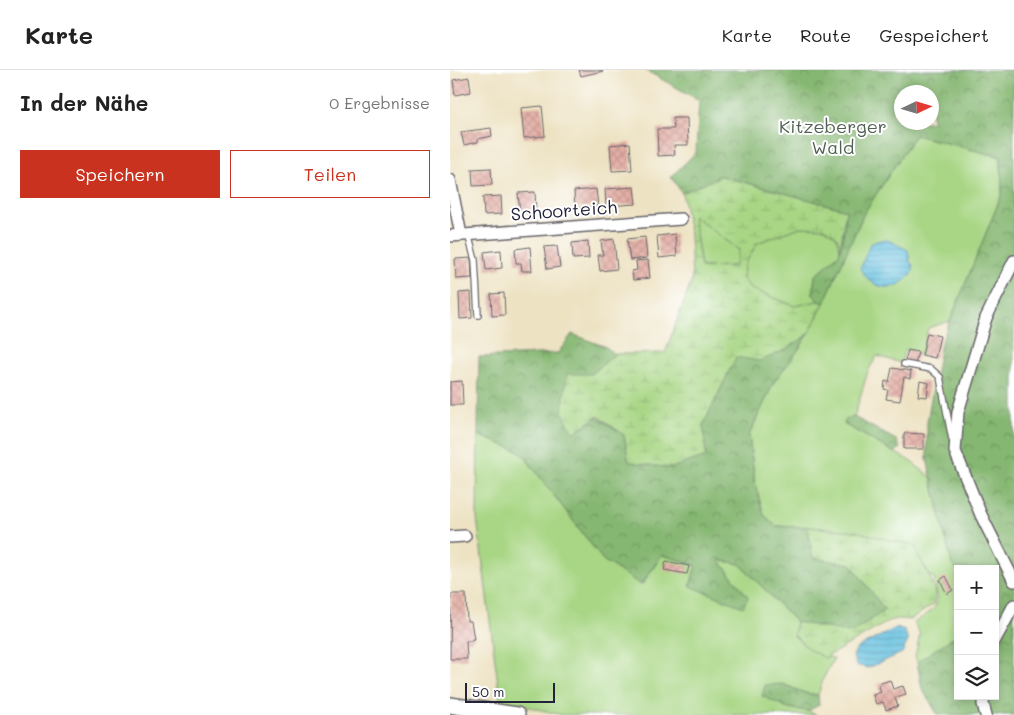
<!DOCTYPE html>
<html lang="de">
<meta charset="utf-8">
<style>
:root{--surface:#fff;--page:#f6f6f6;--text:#222;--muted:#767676;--line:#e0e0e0;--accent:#c8321e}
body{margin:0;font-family:Mali,sans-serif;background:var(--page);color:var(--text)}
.controls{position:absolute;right:15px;bottom:15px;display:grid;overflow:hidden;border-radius:0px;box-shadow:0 2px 8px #0003}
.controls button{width:45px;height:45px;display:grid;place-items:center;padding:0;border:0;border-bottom:1px solid var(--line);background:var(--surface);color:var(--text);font:25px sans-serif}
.compass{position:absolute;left:444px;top:15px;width:45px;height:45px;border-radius:50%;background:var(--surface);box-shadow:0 2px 8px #0003;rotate:86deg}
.scale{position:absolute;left:15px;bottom:12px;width:90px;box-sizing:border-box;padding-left:5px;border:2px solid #22223b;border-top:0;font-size:14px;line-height:18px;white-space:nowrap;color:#22223b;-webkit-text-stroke:4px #fff;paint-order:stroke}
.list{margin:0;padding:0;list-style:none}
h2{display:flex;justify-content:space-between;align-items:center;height:65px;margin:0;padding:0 20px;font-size:21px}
h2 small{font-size:16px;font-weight:400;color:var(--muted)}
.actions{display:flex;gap:10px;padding:15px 20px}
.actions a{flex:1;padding:11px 0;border:1px solid var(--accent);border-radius:0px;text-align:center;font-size:18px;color:var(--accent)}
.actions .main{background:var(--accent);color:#fff}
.icon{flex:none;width:28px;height:28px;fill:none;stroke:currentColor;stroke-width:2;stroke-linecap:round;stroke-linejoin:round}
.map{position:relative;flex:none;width:564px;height:645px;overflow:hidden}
header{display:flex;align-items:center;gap:30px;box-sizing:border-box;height:70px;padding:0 25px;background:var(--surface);border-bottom:1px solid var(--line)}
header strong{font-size:24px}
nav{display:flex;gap:28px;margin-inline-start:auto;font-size:18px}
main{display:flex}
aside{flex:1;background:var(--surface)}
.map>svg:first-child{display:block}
.green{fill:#a8d684;stroke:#657c60}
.forest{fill:url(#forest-crowns);stroke:#546c56;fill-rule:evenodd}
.wetland{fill:url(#wetland-marsh);stroke:#657c60;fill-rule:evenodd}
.water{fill:url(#water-rules);stroke:#42708d}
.building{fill:url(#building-cross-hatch)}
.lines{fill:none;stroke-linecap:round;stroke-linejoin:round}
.service-casing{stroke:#69656a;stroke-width:8}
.minor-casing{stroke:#69656a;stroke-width:14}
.tertiary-casing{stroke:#69656a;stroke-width:18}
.service{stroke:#fff;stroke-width:5.5}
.minor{stroke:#fff;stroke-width:11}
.tertiary{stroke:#fff;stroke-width:15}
.labels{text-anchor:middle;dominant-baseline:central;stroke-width:4;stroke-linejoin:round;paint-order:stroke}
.park-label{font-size:18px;fill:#516155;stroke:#fff}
.street-label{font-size:18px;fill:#22223b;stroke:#fff}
</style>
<header>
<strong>Karte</strong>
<nav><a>Karte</a><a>Route</a><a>Gespeichert</a></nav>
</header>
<main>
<aside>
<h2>In der Nähe<small>0 Ergebnisse</small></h2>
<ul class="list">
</ul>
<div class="actions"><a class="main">Speichern</a><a>Teilen</a></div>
</aside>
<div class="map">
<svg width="564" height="645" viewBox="0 0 564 645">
<defs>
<pattern id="forest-crowns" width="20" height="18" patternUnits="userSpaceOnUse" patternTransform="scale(1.25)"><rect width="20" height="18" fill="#86b772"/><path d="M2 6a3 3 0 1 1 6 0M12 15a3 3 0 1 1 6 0" fill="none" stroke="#6d945f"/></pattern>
<pattern id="wetland-marsh" width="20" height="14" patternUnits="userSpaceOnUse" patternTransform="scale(1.25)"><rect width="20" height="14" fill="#a8d684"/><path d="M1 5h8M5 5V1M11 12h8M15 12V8" fill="none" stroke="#90b773"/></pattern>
<pattern id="water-rules" width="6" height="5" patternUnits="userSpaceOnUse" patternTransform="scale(1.25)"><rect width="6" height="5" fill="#61bfdf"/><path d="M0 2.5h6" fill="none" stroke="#509bb6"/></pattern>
<pattern id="building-cross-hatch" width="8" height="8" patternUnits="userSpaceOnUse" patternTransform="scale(1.25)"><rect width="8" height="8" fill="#e3aea4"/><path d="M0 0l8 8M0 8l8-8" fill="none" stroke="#c2958e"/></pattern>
</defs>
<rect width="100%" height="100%" fill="#fff"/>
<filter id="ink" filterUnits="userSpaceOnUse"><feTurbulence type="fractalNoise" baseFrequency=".02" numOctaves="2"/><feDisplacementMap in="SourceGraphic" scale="10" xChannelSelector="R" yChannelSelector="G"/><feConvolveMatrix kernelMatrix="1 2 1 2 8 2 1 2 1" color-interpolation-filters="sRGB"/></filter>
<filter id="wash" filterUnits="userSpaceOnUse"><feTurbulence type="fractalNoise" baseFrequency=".0096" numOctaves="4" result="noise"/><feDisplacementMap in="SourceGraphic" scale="20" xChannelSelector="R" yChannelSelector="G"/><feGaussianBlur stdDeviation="1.12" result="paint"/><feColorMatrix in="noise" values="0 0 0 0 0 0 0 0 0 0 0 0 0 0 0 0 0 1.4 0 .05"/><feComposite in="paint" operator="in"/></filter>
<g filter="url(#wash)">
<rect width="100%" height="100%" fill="#ede2c2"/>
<g class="green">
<path d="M 465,65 L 551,87 L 552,124 L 500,251 L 478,258 L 471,286 L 468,285 L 468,282 L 455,280 L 451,293 L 427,286 L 418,301 L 404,347 L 396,349 L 394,354 L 460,391 L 481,407 L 502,495 L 508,501 L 508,564 L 467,592 L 465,587 L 470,564 L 464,553 C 490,535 490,538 484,507 L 481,507 L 468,486 L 465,475 L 442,471 L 406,461 L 389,461 L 379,458 L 326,456 L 314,445 L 305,414 L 299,365 L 325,310 L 342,289 L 358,265 L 374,233 L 414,143 Z"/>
<path d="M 243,145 L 289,180 L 286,196 L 251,197 Z"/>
<path d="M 350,157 C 358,157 368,156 375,158 C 385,162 392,173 389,184 L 365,206 L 363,224 L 368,231 L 345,236 L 301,219 L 293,209 L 294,196 L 307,173 Z"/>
<path d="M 28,365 L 71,382 L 153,490 L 192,515 L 212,485 L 246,495 L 298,527 L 269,490 L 290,494 L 346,552 L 344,566 C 356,577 367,587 384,588 L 373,609 L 368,625 L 355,623 L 332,614 L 338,638 L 358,641 L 367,645 L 112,645 L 50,630 L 27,448 Z"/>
</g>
<g class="forest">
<path d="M 195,0 L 564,0 L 564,645 L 488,645 L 472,619 L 467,592 L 508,564 L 508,626 L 545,626 L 545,499 L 508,499 L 508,501 L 502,495 L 477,389 L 477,352 L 491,273 L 552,124 L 551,87 L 465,65 L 414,143 L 374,233 L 368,231 L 363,224 L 365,206 L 389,184 L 393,167 L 396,140 L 272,106 L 232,123 L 221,107 L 246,82 L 249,30 ZM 452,22 L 482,22 L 482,52 L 452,52 Z"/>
<path d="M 122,264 L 156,277 L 165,284 L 142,304 L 123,363 L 147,347 L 174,365 L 179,392 L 221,398 L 256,386 L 253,355 L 286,287 L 335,280 L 358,265 L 342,289 L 325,310 L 299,365 L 305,414 L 314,445 L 326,456 L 358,457 L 363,488 L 401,494 L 435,540 L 402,563 L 346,552 L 290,494 L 269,490 L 298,527 L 293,537 L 240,516 L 246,495 L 212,485 L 191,515 L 153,490 L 71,382 L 28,365 L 29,287 L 108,283 Z"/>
<path d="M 404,347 L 446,370 L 450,378 L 445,383 L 394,354 L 396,349 Z"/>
<path d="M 332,614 L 355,623 L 368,625 L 369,635 L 358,641 L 338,638 L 312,626 L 315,615 Z"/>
</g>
<g class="wetland">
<path d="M 271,106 L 396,140 L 390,179 L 387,167 L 374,158 L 350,157 L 307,173 L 294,196 L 293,209 L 301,219 L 345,236 L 368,231 L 374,233 L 358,265 L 335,280 L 310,291 L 286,287 L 253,355 L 256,386 L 221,398 L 179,392 L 174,365 L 148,346 L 123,363 L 112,341 L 117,304 L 142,304 L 165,284 L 215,283 L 242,210 L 240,165 L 232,123 ZM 243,145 L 289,180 L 285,196 L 251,197 Z"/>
<path d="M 358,457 L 406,461 L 442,471 L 465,475 C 470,496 489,512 484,534 L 460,550 L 448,549 L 439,551 L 375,588 L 360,580 L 344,565 L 346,552 L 402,563 L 435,540 L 401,494 L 363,488 Z"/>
</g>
<g class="water">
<path d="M 429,170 L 438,170 L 458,180 L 460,192 L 463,195 L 463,201 C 447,224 425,222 410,199 L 420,174 Z"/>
<path d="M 446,558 L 455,561 L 458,571 L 452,583 L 418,598 L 406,595 L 403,586 L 407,578 Z"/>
</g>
<g id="blocks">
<g class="building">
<path d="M 129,0 L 153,0 L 153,1 L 131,6 Z"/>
<path d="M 19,7 L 21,22 L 5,25 L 3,10 Z"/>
<path d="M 92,36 L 95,66 L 74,68 L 71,38 Z"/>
<path d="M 223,48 L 237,48 L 238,75 L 224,75 L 225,85 L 208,86 L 207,59 L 224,59 Z"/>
<path d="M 41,58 L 42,66 L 28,69 L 28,72 L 14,75 L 11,62 Z"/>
<path d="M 180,73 L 182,100 L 162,101 L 160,75 Z"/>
<path d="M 41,98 L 42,115 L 23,116 L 22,99 Z"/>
<path d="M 184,117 L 186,134 L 156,136 L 155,119 Z"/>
<path d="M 146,119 L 148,136 L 125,138 L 124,121 Z"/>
<path d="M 85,122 L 86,142 L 70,143 L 68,123 Z"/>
<path d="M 51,126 L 52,144 L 34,145 L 33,127 Z"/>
<path d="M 225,164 L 227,186 L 209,188 L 207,166 Z"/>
<path d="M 195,167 L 197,188 L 180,190 L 177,169 Z"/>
<path d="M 164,169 L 167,199 L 150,201 L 148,185 L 153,185 L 151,171 Z"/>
<path d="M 138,171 L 139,188 L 123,189 L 122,173 Z"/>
<path d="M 107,176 L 110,197 L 97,199 L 94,177 Z"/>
<path d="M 80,177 L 82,201 L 72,201 L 71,193 L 66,193 L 65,179 Z"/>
<path d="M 51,180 L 52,198 L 36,200 L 34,182 Z"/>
<path d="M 21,188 L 22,208 L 6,209 L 5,189 Z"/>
<path d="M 198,190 L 200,208 L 183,210 L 182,201 L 187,200 L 186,191 Z"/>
<path d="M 21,222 L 22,248 L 10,249 L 9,223 Z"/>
<path d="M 54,223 L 55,245 L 42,246 L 41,224 Z"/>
<path d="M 477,263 L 490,266 L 485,288 L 472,285 Z"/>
<path d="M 458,280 L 468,282 L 465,294 L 455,291 Z"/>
<path d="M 442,298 L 461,301 L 460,309 L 454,307 L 450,331 L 436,329 L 438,320 L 434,319 L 435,311 L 439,312 Z"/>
<path d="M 12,311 L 13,335 L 0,335 L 0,312 Z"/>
<path d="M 470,311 L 479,313 L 477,327 L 468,326 Z"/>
<path d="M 454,363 L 474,364 L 474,379 L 454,379 Z"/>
<path d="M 216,491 L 239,496 L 237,504 L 214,500 Z"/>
<path d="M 496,506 L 503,520 L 497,524 L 490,510 Z"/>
<path d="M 1,524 L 16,524 L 17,551 L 21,551 L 24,569 L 22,569 L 22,571 L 16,571 L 17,589 L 0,589 Z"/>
<path d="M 440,610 L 443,619 L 453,616 L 456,624 L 445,628 L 448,636 L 436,640 L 433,632 L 426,634 L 423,625 L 431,622 L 428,614 Z"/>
</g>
</g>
</g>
<g filter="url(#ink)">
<use href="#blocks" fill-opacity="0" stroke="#69656a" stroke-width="1"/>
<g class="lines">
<defs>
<g id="service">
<path d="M 18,164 L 25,190 L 28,245"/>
<path d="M 454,294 L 481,299 L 490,307 L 502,369"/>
</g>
<g id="minor">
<path d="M 0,110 L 11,165"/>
<path d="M 0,166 L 231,149"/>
<path d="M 564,191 L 536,248 L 508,342 L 505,381 L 531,445 L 564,511"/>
<path d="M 0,467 L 15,466"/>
<path d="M 545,570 L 564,535"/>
<path d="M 534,626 L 533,634 L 536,645"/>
</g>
<path id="tertiary" d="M 0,635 L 67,645"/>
</defs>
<use href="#service" class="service-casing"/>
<use href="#minor" class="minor-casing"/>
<use href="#tertiary" class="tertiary-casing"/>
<use href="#service" class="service"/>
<use href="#minor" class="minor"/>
<use href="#tertiary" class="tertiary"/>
</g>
</g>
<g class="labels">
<g class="park-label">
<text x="383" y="56">Kitzeberger<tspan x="383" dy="21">Wald</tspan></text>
</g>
<g class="street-label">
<text transform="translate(114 140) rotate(-4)">Schoorteich</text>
</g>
</g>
</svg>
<div class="controls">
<button>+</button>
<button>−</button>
<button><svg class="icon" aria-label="layers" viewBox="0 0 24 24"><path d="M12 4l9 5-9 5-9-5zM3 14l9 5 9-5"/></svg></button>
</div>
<svg class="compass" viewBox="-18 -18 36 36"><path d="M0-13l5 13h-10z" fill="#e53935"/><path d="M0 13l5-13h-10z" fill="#767676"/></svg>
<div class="scale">50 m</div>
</div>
</main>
